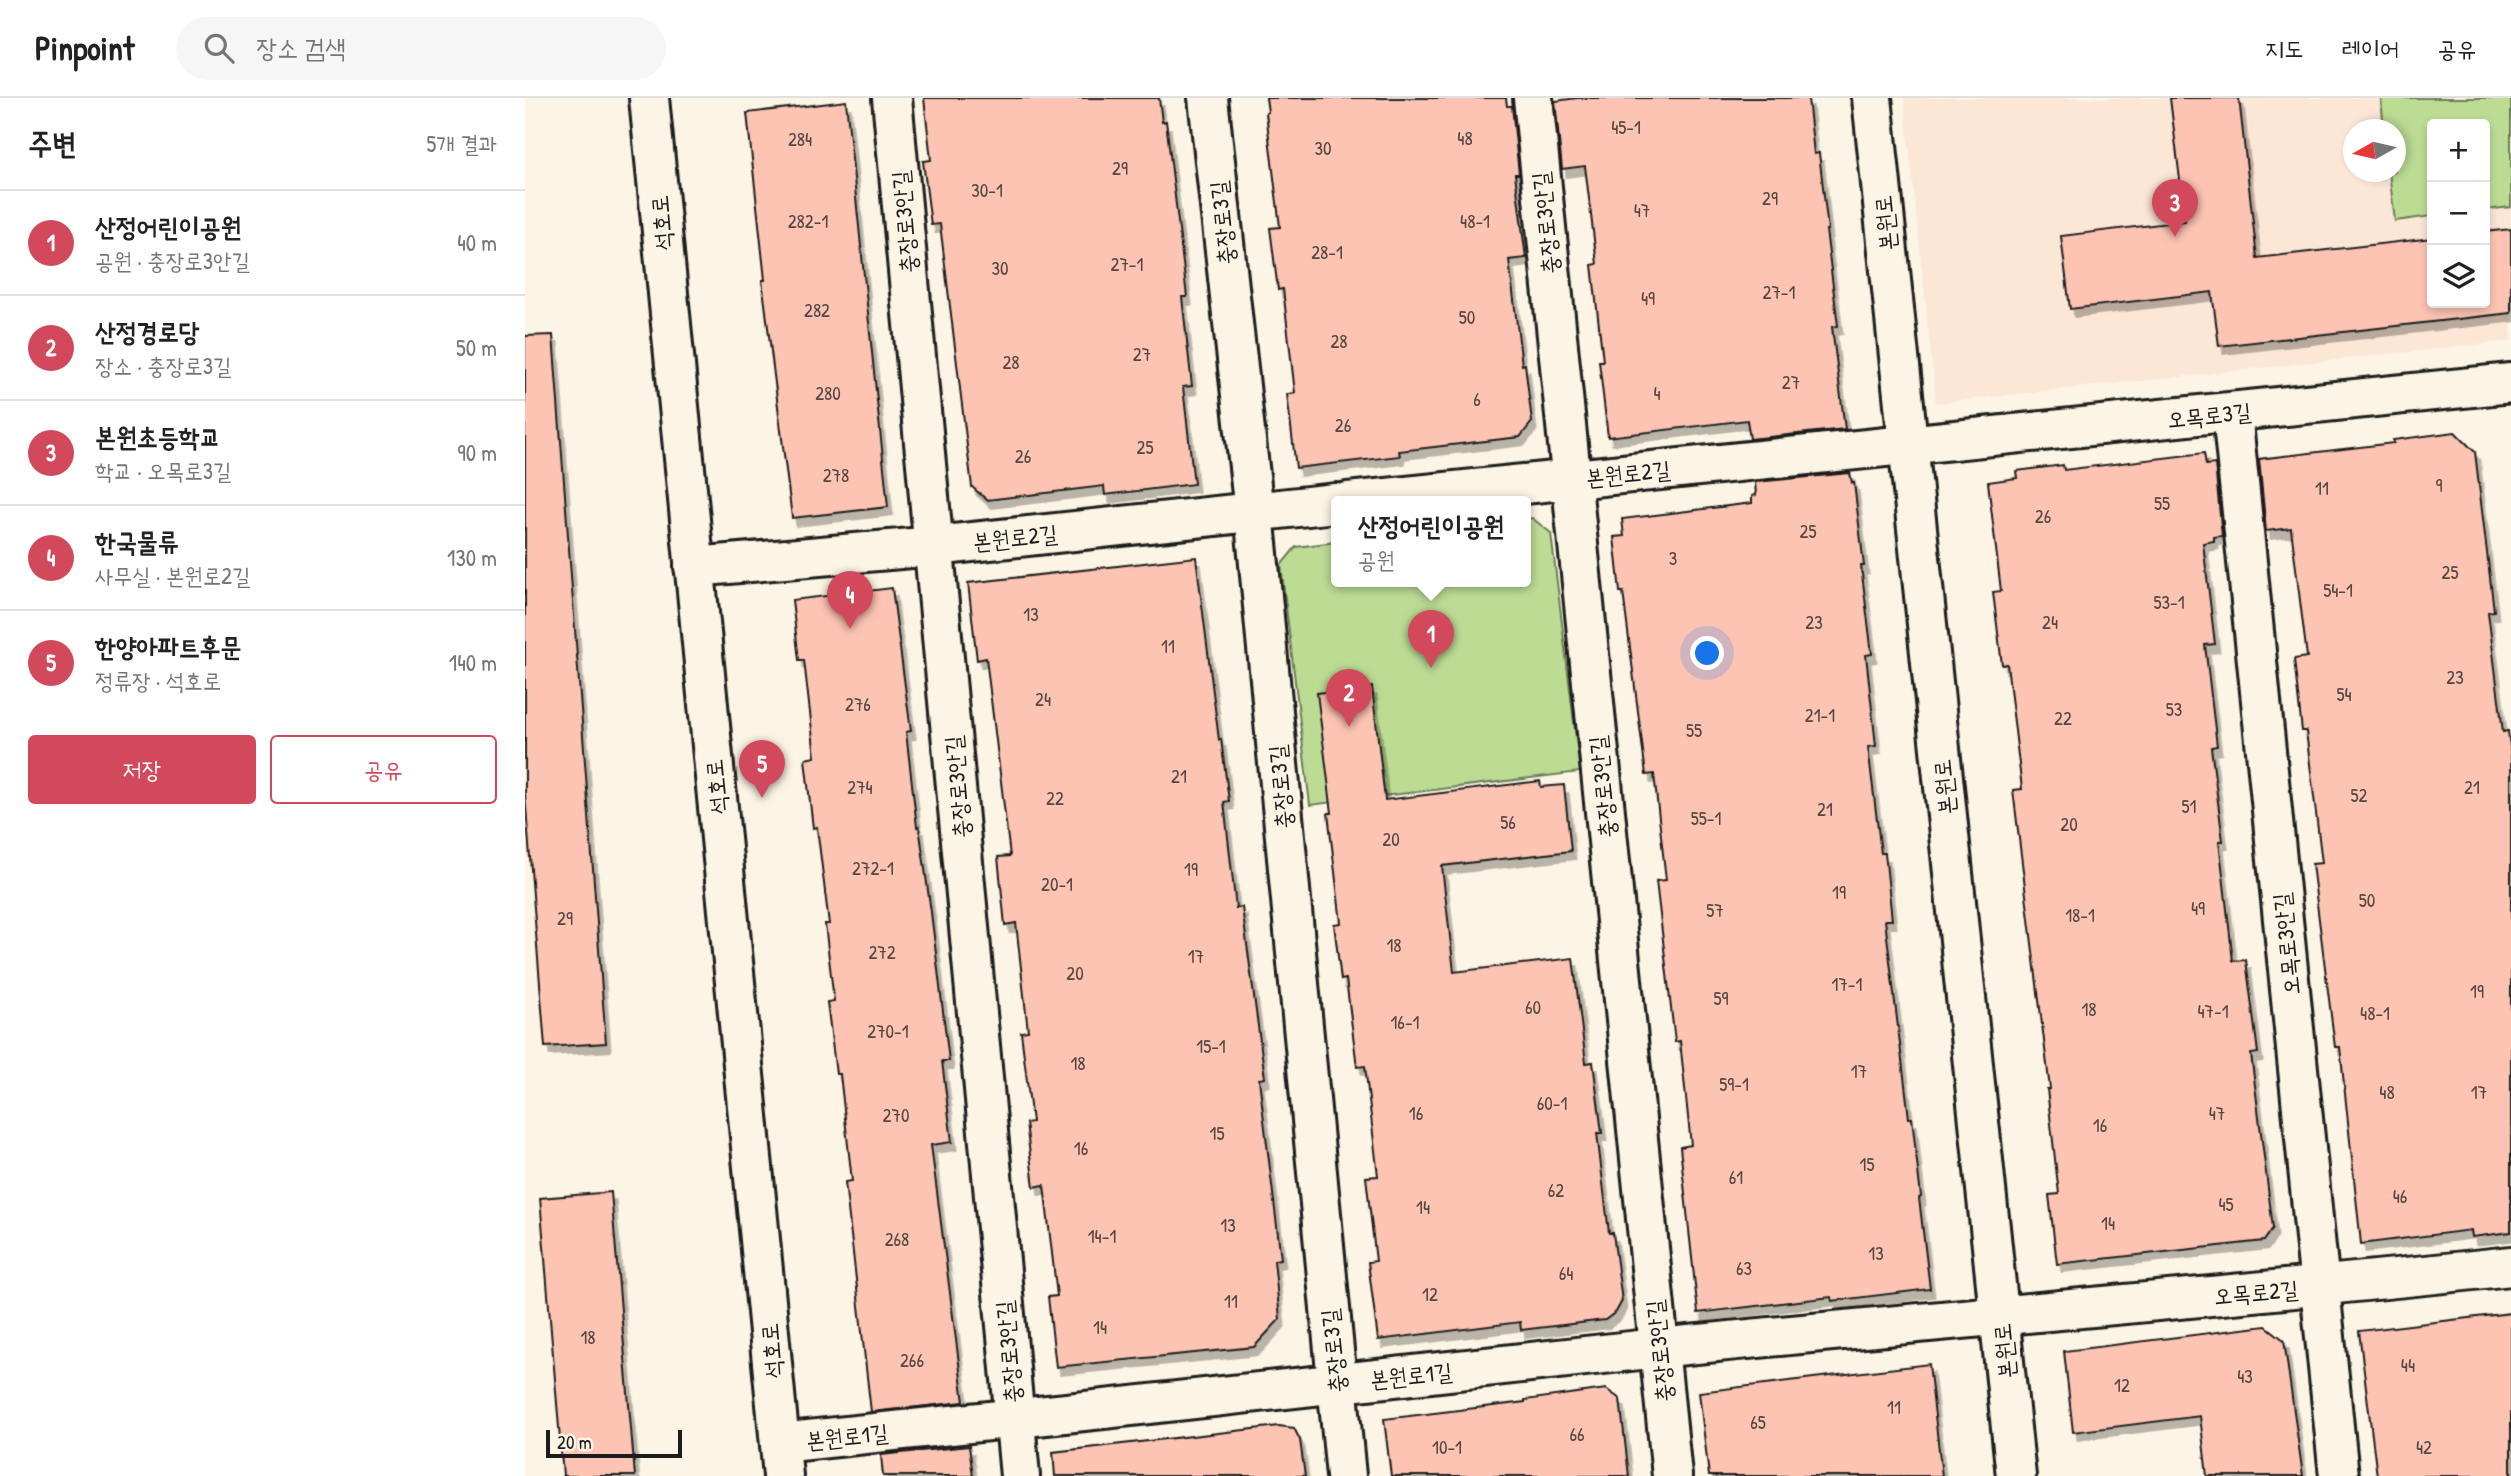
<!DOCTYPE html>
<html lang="ko">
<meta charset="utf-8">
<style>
:root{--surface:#fff;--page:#f6f6f6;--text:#222;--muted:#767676;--line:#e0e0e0;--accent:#d1495b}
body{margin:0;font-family:"Patrick Hand","Poor Story",sans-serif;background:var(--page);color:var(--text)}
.controls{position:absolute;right:21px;top:21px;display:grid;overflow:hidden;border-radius:7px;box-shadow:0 4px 10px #0003}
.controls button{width:63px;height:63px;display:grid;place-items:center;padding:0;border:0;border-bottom:2px solid var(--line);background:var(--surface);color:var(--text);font:35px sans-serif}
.compass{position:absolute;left:1818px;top:21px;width:63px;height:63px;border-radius:50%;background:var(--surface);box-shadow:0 4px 10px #0003;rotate:262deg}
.scale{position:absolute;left:21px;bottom:18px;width:136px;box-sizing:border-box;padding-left:7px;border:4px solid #1c1c1c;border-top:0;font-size:19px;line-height:24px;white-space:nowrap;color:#1c1c1c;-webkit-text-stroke:5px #fcf5e5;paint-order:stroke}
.you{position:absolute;left:1183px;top:556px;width:24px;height:24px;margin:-18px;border:5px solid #fff;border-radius:50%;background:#1a73e8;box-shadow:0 0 0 10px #1a73e833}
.badge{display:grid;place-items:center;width:46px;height:46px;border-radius:50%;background:var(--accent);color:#fff;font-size:23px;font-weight:700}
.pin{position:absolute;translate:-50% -58px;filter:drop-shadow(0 2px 4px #0008)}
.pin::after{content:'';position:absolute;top:37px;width:24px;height:21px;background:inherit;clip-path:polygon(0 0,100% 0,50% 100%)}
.popup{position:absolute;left:806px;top:398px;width:200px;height:91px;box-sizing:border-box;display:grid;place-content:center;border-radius:7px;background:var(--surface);filter:drop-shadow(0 2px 5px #0005);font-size:23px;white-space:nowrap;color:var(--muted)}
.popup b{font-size:26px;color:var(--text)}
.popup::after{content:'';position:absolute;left:50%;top:100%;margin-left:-14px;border:14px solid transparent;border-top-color:var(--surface)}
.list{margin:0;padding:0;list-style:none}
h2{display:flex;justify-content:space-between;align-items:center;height:91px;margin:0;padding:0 28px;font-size:30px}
h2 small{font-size:23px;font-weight:400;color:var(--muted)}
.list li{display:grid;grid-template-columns:46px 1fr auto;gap:21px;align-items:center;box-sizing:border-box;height:105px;padding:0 28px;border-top:2px solid var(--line)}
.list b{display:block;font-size:26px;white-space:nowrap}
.list p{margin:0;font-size:23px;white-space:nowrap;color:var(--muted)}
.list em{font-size:23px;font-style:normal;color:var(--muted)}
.actions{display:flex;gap:14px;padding:21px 28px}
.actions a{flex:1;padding:16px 0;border:2px solid var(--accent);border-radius:7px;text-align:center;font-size:24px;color:var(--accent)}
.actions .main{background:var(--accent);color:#fff}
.icon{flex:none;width:38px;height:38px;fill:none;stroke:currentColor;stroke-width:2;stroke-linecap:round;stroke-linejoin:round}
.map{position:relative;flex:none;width:1986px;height:1378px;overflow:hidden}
header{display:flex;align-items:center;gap:42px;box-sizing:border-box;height:98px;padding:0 35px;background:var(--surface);border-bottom:2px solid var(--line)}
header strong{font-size:33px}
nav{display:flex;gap:38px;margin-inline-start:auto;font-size:24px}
.search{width:490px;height:63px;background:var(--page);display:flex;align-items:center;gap:18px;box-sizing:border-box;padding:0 24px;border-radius:38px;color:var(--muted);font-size:26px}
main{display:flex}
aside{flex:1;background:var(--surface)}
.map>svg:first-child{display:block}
.built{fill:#fce6d6;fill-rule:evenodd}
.green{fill:#bcdc94;stroke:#6c7c58;stroke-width:2}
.building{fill:#fdc4b3;stroke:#1c1c1c;stroke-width:2;filter:url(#shadow)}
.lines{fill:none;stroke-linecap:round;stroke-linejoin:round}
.minor-casing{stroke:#1c1c1c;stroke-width:44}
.major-casing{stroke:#1c1c1c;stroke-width:44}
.minor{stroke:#fcf5e5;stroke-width:38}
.major{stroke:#fcf5e5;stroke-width:38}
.labels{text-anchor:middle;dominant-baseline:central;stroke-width:7;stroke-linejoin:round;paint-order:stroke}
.number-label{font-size:19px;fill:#544642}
.street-label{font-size:23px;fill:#1c1c1c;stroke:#fcf5e5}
</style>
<header>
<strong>Pinpoint</strong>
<div class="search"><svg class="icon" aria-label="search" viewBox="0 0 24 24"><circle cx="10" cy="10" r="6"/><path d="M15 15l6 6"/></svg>장소 검색</div>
<nav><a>지도</a><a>레이어</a><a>공유</a></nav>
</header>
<main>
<aside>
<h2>주변<small>5개 결과</small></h2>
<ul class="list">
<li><span class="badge">1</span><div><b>산정어린이공원</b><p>공원 · 충장로3안길</p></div><em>40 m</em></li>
<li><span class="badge">2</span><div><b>산정경로당</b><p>장소 · 충장로3길</p></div><em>50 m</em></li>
<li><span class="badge">3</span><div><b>본원초등학교</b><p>학교 · 오목로3길</p></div><em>90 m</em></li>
<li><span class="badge">4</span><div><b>한국물류</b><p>사무실 · 본원로2길</p></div><em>130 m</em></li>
<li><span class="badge">5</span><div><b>한양아파트후문</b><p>정류장 · 석호로</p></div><em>140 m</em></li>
</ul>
<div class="actions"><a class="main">저장</a><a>공유</a></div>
</aside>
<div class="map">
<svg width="1986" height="1378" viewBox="0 0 1986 1378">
<defs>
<filter id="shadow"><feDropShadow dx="4.5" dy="8" stdDeviation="0" flood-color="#0004"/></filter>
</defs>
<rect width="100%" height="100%" fill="#fcf5e5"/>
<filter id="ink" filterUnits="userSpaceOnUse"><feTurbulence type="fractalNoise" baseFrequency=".0143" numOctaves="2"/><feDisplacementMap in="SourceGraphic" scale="14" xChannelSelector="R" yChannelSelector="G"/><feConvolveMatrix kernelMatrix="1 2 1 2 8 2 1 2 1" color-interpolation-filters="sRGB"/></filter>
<g filter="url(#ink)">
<path class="built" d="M 1379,0 L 1986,0 L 1986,243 L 1411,305 ZM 1907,26 L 1960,26 L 1960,205 L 1907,205 ZM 1828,32 L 1870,32 L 1870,74 L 1828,74 Z"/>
<g class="green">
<path d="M 1856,0 L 1986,0 L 1986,109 L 1960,112 L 1960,26 L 1907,26 L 1907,118 L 1870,123 L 1864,74 L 1870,74 L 1870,32 L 1859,31 Z"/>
<path d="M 1007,420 L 1026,435 L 1055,674 L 785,707 L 756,467 L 771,449 L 811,444 L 811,484 L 1000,484 L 1001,421 Z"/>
</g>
<g class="building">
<path d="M 399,0 L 634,0 L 637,24 L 641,23 L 662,199 L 657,199 L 667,288 L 658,289 L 669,386 L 580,397 L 579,388 L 462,402 L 447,389 L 415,126 L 406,127 L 398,63 L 406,62 Z"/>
<path d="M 741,0 L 981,0 L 982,8 L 987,8 L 994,76 L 990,76 L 1001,160 L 984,162 L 997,267 L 1000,266 L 1007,324 L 995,339 L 874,353 L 875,358 L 771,370 L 762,296 L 770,295 L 758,191 L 753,192 L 745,130 L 755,129 L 741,15 L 743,14 Z"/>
<path d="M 1052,0 L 1283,0 L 1289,56 L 1294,55 L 1303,132 L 1301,132 L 1313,228 L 1307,229 L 1320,331 L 1225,341 L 1222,322 L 1083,339 L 1074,263 L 1078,263 L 1067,167 L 1072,166 L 1060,68 L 1037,71 L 1030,3 Z"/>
<path d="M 1645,0 L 1714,0 L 1732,160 L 1907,140 L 1907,205 L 1960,205 L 1960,134 L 1986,131 L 1986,215 L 1694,248 L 1687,194 L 1545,211 L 1536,138 L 1660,123 Z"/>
<path d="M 321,3 L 363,409 L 267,420 L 237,182 L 240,182 L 222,15 Z"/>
<path d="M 28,237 L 81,945 L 20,949 L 0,696 L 0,238 Z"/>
<path d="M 1930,334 L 1950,354 L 1969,513 L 1963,514 L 1978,634 L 1983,633 L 1986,657 L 1986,1134 L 1947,1139 L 1946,1132 L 1836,1146 L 1815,949 L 1810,949 L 1787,766 L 1797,765 L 1781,633 L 1777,633 L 1769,561 L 1782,559 L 1766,430 L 1741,433 L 1734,361 L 1869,345 L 1868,342 Z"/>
<path d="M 1679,355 L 1681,367 L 1690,366 L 1697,438 L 1689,439 L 1689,443 L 1678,445 L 1690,546 L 1680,547 L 1692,648 L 1686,649 L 1698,743 L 1694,743 L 1708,863 L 1721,862 L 1733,955 L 1726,956 L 1748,1130 L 1739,1143 L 1532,1166 L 1524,1097 L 1534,1096 L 1522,991 L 1525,991 L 1488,692 L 1497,691 L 1482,566 L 1477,567 L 1468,494 L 1476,493 L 1463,384 L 1492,380 L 1491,373 L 1538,367 L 1539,372 Z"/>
<path d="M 1325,375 L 1327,385 L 1329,385 L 1339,468 L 1336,468 L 1347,556 L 1341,557 L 1351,648 L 1343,649 L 1356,755 L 1360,755 L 1367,822 L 1360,822 L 1384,1020 L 1387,1020 L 1396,1099 L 1394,1100 L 1405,1191 L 1307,1203 L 1306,1199 L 1173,1215 L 1155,1049 L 1166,1047 L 1155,943 L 1150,944 L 1131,783 L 1141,782 L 1129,676 L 1121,677 L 1098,494 L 1095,494 L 1089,439 L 1099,438 L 1097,421 L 1227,405 L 1227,398 L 1231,397 L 1230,384 Z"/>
<path d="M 671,459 L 694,642 L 696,641 L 704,703 L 699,704 L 711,810 L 717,809 L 740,980 L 734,981 L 756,1161 L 749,1162 L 755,1221 L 729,1249 L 531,1269 L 523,1199 L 532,1198 L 519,1087 L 509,1089 L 501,1025 L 507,1024 L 496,934 L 503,933 L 491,825 L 480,827 L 473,759 L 485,758 L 461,560 L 452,562 L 443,485 Z"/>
<path d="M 367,490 L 386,633 L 381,634 L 392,729 L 394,728 L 406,814 L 424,963 L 417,963 L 427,1044 L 406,1047 L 439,1304 L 346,1314 L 320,1084 L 327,1083 L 315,976 L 311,976 L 302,904 L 309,903 L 300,826 L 304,826 L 292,729 L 288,730 L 280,661 L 290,659 L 279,562 L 274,562 L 267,502 Z"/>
<path d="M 847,589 L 860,702 L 1015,683 L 1016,689 L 1039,687 L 1046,753 L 917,768 L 929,874 L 1048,860 L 1061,965 L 1068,964 L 1077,1035 L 1072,1035 L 1084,1135 L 1088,1135 L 1097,1203 L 1091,1214 L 1080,1222 L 996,1232 L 995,1224 L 853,1242 L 843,1164 L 851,1163 L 841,1079 L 853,1078 L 840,968 L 832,969 L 821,881 L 816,882 L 809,826 L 816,825 L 803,715 L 807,715 L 792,595 Z"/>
<path d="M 86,1094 L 110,1378 L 38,1378 L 15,1100 Z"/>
<path d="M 1986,1215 L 1986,1378 L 1852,1378 L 1834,1233 Z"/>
<path d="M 1741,1228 L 1759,1242 L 1778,1378 L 1682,1378 L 1675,1318 L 1548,1334 L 1539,1253 Z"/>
<path d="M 1404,1266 L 1417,1378 L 1184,1378 L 1174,1294 Z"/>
<path d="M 1081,1291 L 1095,1301 L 1104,1378 L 866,1378 L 859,1321 L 1000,1304 L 1000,1302 Z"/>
<path d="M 754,1328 L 769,1330 L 775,1342 L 780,1378 L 530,1378 L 528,1354 Z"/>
<path d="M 444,1348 L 448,1378 L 358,1378 L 356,1357 Z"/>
</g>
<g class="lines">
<defs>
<g id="minor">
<path d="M 367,0 L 495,1378"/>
<path d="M 683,0 L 729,414 L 821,1378"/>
<path d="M 1008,0 L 1147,1378"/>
<path d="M 1347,0 L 1491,1378"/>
<path d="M 1707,315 L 1814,1378"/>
<path d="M 823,404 L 1986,285"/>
<path d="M 169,469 L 410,448 L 811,405"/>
<path d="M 255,1345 C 548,1316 840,1281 1133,1250 C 1417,1221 1702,1199 1986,1168"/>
</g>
<path id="major" d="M 124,0 L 258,1378"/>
</defs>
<use href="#minor" class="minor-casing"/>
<use href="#major" class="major-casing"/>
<use href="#minor" class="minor"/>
<use href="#major" class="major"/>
</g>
</g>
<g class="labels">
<g class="number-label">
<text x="1101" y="29">45-1</text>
<text x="940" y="40">48</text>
<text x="275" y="41">284</text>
<text x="798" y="50">30</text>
<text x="595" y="70">29</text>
<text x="462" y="92">30-1</text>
<text x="1245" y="100">29</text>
<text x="1117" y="112">47</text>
<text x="283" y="123">282-1</text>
<text x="950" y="123">48-1</text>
<text x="802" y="154">28-1</text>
<text x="602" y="166">27-1</text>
<text x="475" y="170">30</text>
<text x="1254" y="194">27-1</text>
<text x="1123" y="200">49</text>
<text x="292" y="212">282</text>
<text x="942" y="219">50</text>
<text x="814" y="243">28</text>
<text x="617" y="256">27</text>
<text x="486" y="264">28</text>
<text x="1266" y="284">27</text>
<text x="303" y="295">280</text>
<text x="1132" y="295">4</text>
<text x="952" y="301">6</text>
<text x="818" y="327">26</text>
<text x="620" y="349">25</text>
<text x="498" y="358">26</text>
<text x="311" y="377">278</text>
<text x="1914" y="387">9</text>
<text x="1797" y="390">11</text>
<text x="1637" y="405">55</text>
<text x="1518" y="418">26</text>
<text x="1283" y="433">25</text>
<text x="1148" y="460">3</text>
<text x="1925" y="474">25</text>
<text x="1813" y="492">54-1</text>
<text x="1644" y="504">53-1</text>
<text x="506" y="516">13</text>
<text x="1289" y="524">23</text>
<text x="1525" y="524">24</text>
<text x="643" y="548">11</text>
<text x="1930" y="579">23</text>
<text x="1819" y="596">54</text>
<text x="518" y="601">24</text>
<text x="333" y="606">276</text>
<text x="1649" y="611">53</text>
<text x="1295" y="617">21-1</text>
<text x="1538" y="620">22</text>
<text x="1169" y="632">55</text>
<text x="654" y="678">21</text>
<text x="335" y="689">274</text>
<text x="1947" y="689">21</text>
<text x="1834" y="697">52</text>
<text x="530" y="700">22</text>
<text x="1664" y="708">51</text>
<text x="1300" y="711">21</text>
<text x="1181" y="720">55-1</text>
<text x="983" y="724">56</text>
<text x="1544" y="726">20</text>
<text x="866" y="741">20</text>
<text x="348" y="770">272-1</text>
<text x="666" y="771">19</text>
<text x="532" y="786">20-1</text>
<text x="1314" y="794">19</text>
<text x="1842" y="802">50</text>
<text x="1673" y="810">49</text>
<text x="1190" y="812">57</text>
<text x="1555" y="817">18-1</text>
<text x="40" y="820">29</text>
<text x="869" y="847">18</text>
<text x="357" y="854">272</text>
<text x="671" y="858">17</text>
<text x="550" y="875">20</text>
<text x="1322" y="886">17-1</text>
<text x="1952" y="893">19</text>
<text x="1196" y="900">59</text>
<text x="1008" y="909">60</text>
<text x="1564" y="911">18</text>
<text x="1688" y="913">47-1</text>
<text x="1850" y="915">48-1</text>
<text x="880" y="924">16-1</text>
<text x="363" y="933">270-1</text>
<text x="686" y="948">15-1</text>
<text x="553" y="965">18</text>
<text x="1334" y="973">17</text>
<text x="1209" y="986">59-1</text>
<text x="1862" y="994">48</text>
<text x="1954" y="994">17</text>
<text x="1027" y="1005">60-1</text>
<text x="891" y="1015">16</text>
<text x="1692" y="1015">47</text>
<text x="371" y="1017">270</text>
<text x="1575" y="1027">16</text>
<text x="692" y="1035">15</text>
<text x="556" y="1050">16</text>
<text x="1342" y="1066">15</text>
<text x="1211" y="1079">61</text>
<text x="1031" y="1092">62</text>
<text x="1875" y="1098">46</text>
<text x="1701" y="1106">45</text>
<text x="898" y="1109">14</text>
<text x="1583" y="1125">14</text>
<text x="703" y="1127">13</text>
<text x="577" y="1138">14-1</text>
<text x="372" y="1141">268</text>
<text x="1351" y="1155">13</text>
<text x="1219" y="1170">63</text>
<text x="1041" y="1175">64</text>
<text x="905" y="1196">12</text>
<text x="706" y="1203">11</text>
<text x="575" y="1229">14</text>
<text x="63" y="1239">18</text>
<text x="387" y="1262">266</text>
<text x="1883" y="1267">44</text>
<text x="1720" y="1278">43</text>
<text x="1597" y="1287">12</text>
<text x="1369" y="1309">11</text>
<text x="1233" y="1324">65</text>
<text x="1052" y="1336">66</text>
<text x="922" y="1349">10-1</text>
<text x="1899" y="1349">42</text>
</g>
<g class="street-label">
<text transform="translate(379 124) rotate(-95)">충장로3안길</text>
<text transform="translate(136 125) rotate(-95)">석호로</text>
<text transform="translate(697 125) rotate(-96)">충장로3길</text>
<text transform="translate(1020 125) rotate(-96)">충장로3안길</text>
<text transform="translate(1360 125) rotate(-96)">본원로</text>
<text transform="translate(1684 317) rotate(-6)">오목로3길</text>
<text transform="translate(1103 375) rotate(-6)">본원로2길</text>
<text transform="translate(490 439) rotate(-6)">본원로2길</text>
<text transform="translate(191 689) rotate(-96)">석호로</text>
<text transform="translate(432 689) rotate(-95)">충장로3안길</text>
<text transform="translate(755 689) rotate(-95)">충장로3길</text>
<text transform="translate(1077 689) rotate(-96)">충장로3안길</text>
<text transform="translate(1419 689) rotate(-96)">본원로</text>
<text transform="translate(1761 846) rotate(-96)">오목로3안길</text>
<text transform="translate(1731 1194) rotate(-5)">오목로2길</text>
<text transform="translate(246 1253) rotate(-95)">석호로</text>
<text transform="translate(808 1253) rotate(-96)">충장로3길</text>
<text transform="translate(1134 1253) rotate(-96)">충장로3안길</text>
<text transform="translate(1479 1253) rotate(-96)">본원로</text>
<text transform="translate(483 1254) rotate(-95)">충장로3안길</text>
<text transform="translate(886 1277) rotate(-6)">본원로1길</text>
<text transform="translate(322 1338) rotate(-6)">본원로1길</text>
</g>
</g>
</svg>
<div class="controls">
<button>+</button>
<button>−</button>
<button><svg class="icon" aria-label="layers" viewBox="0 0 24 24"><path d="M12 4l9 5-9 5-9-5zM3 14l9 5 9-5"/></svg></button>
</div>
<svg class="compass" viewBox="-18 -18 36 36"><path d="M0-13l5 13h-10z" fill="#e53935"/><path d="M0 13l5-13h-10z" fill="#767676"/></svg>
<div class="scale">20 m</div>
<div class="you"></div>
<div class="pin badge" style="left:906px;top:570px">1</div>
<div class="popup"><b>산정어린이공원</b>공원</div>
<div class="pin badge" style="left:824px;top:629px">2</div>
<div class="pin badge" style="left:1650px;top:139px">3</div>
<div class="pin badge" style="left:325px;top:531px">4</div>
<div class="pin badge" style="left:237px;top:700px">5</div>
</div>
</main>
